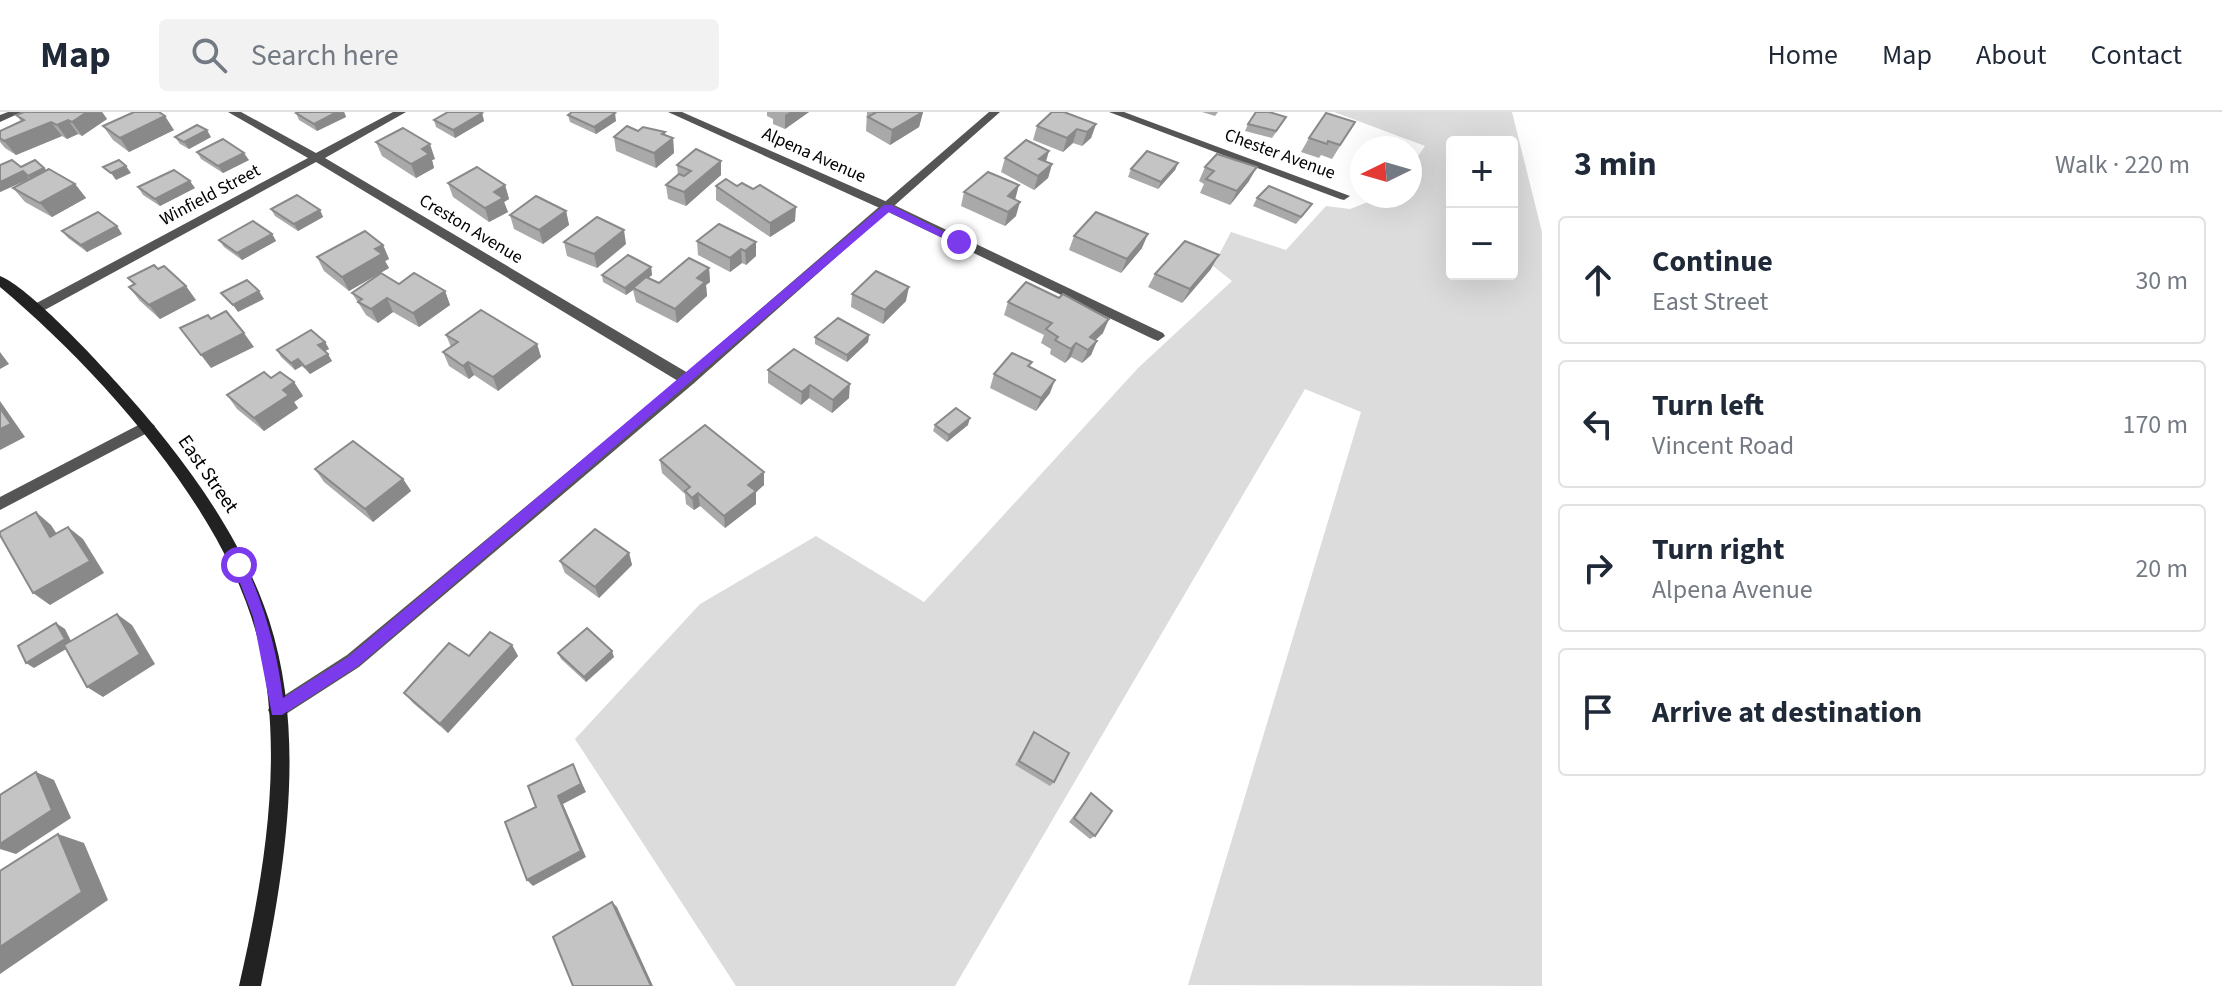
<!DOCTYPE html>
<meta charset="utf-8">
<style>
:root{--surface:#fff;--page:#f2f2f3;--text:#1f2937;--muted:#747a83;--line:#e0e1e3}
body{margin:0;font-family:"Source Sans 3",sans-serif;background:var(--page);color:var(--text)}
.controls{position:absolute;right:24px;top:24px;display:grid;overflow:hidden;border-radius:8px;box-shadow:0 8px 32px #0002}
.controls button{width:72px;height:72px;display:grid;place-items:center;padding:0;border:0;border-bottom:2px solid var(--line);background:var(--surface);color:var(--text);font:40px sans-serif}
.compass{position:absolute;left:1350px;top:24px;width:72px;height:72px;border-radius:50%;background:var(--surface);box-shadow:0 8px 32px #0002;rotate:265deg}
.stop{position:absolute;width:24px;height:24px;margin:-18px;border:6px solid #7c3aed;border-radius:50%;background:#fff}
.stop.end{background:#7c3aed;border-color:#fff;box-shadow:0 2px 8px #0008}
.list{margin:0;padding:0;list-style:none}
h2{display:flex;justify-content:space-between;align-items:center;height:104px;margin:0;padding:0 32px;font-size:34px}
h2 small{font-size:26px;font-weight:400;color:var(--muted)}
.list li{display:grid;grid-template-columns:52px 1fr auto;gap:24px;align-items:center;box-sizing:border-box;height:128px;margin:0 16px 16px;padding:0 16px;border:2px solid var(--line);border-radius:8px}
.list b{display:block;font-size:30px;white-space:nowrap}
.list p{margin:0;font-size:26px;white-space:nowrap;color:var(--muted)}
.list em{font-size:26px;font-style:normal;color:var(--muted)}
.icon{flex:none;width:44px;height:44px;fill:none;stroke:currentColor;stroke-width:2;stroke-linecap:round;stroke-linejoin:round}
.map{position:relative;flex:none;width:1542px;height:874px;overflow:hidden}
header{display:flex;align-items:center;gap:48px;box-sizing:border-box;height:112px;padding:0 40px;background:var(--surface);border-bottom:2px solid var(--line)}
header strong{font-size:38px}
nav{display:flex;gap:44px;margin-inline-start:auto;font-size:28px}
.search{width:560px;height:72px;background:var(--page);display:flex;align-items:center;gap:20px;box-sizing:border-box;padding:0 28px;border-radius:8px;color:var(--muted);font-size:30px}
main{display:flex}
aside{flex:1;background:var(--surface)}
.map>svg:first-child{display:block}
.green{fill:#dcdcdc;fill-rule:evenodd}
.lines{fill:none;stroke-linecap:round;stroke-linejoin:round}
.minor{fill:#555;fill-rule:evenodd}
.tertiary{fill:#555;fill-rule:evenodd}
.secondary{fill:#222;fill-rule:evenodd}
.wall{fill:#a9a9a9}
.shaded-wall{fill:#898989}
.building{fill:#c4c4c4;stroke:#898989;stroke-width:2}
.route{fill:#7c3aed}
.labels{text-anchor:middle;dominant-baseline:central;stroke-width:6;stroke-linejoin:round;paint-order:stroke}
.far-street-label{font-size:18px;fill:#000;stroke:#fff}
.street-label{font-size:20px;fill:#000;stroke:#fff}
</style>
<header>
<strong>Map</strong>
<div class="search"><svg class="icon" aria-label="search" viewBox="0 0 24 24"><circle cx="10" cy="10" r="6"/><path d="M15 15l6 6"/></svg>Search here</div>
<nav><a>Home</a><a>Map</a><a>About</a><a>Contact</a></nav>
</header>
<main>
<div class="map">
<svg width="1542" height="874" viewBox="0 0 1542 874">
<rect width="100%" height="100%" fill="#fff"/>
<path class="green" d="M 1334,0 L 1512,0 L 1542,120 L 1542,874 L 1188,873 L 1361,300 L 1305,277 L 955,874 L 736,874 L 575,627 L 700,492 L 816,424 L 924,490 L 1138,256 L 1232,169 L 1213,154 L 1231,120 L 1286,138 L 1326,94 L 1350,97 L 1383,84 L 1410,84 L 1410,56 L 1425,34 ZM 1452,30 L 1512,30 L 1512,162 L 1452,162 Z"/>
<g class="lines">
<g class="minor">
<path d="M 8,0 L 22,0 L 0,10 L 0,3 Z"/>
<path d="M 228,0 L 241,0 L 316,41 L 393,0 L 406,0 L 325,46 L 693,264 L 695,268 L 693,272 L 683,272 L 316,50 L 41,200 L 31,200 L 31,194 L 308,46 Z"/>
<path d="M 668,0 L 682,0 L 892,92 L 1163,221 L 1165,224 L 1158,229 L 1153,227 L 884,98 Z"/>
<path d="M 1109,0 L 1124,0 L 1350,84 L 1344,88 L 1340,87 Z"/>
<path d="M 148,308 L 155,314 L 153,318 L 0,398 L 0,385 Z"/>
</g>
<path class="tertiary" d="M 989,0 L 1000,0 L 693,272 L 359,555 L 283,604 L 277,606 L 271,604 L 268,598 L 271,592 L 347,543 L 683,264 Z"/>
<path class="secondary" d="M 0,164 C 28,175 94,245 116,270 C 178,338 240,420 269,508 C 307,625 285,757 261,874 L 239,874 C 264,765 285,643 259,532 C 228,401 101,260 0,175 Z"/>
</g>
<g class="wall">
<path d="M 24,0 L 102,0 L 107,7 L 82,24 L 78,22 L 67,27 L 62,24 L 16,43 L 5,36 L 0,30 L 0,19 L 21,9 L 16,3 Z"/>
<path d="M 298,0 L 344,0 L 346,5 L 317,19 L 299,8 L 296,1 Z"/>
<path d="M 767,0 L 809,0 L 785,17 L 773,12 L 773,7 L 767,4 Z"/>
<path d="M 867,0 L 923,0 L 919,15 L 890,33 L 866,19 Z"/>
<path d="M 1202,0 L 1218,0 L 1215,4 Z"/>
<path d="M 482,1 L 484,9 L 455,26 L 436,15 L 434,8 Z"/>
<path d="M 568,3 L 616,9 L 596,22 L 570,10 Z"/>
<path d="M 1355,10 L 1332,47 L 1321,43 L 1319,46 L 1301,40 L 1309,26 Z"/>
<path d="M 1096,12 L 1091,26 L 1082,34 L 1073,31 L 1063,40 L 1033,28 L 1037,14 Z"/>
<path d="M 1248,12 L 1282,12 L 1272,26 L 1245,19 Z"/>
<path d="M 103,14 L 174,18 L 129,40 L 113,28 Z"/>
<path d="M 638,19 L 665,23 L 673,26 L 674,41 L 656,56 L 616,39 L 614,25 Z"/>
<path d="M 175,25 L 211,25 L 189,37 L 180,32 Z"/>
<path d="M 376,30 L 435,47 L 432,48 L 434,56 L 416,66 L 382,44 Z"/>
<path d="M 197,40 L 249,48 L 223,61 L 201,47 Z"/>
<path d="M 1005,46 L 1052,52 L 1048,66 L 1034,78 L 1001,60 Z"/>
<path d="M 721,49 L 721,63 L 686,94 L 668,87 L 666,73 L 678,64 L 677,53 Z"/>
<path d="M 1178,51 L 1175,58 L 1158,77 L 1128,65 L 1131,57 Z"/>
<path d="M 0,53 L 44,56 L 46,58 L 75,72 L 86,86 L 52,105 L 25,90 L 13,76 L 29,67 L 0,80 Z"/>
<path d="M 1205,55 L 1249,69 L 1230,93 L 1200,81 L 1204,72 L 1199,69 Z"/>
<path d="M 448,71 L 505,73 L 509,87 L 504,90 L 508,100 L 489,110 L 453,85 Z"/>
<path d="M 716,74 L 795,109 L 770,125 L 716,88 Z"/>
<path d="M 138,75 L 195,76 L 160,94 L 143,83 Z"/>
<path d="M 964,80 L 1015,88 L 1016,104 L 1005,114 L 961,94 Z"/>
<path d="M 1257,86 L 1307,99 L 1296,112 L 1253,94 Z"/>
<path d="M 271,97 L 320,98 L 323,105 L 298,119 L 275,104 Z"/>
<path d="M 566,99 L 569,113 L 543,132 L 514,117 L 510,103 Z"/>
<path d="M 62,119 L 122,122 L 87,140 L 68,126 Z"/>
<path d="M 272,122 L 276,129 L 242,148 L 224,135 L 219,128 Z"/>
<path d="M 1074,124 L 1142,136 L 1121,161 L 1069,138 Z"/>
<path d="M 697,129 L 756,130 L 756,144 L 746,153 L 742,151 L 730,160 L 698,143 Z"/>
<path d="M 564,130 L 626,132 L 597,156 L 567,144 Z"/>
<path d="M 383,133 L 389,147 L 385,149 L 389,156 L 349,179 L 324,159 L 317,145 Z"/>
<path d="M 651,155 L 652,163 L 648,166 L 659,171 L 709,156 L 710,170 L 706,173 L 707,184 L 677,211 L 636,190 L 633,178 L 626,183 L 603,170 L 602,163 Z"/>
<path d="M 1211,157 L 1182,191 L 1148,175 L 1155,162 Z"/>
<path d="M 128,166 L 196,188 L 160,207 L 140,189 L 129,175 L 134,173 Z"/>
<path d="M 399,172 L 445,179 L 450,193 L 419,215 L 393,200 L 378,211 L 366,203 L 352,181 Z"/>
<path d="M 852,182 L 906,189 L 883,212 L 851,195 Z"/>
<path d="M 1008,190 L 1103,221 L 1095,228 L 1097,229 L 1091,243 L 1082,251 L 1071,245 L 1065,251 L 1050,242 L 1051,237 L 1041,231 L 1044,223 L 1004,203 Z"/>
<path d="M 446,223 L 537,232 L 541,245 L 498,279 L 474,263 L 469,267 L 449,254 L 443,240 L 451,235 Z"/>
<path d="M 869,223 L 868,230 L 847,250 L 815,232 L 815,225 Z"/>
<path d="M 325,230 L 329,237 L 325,239 L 332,249 L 310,262 L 302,254 L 295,258 L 281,245 L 277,238 Z"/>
<path d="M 1030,255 L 1050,281 L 1036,299 L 990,276 L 994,262 Z"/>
<path d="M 768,258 L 849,286 L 832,301 L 809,286 L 801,293 L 768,271 Z"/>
<path d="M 271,266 L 294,270 L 303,284 L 294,290 L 298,296 L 264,319 L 237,297 L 227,283 Z"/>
<path d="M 935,313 L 968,313 L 947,330 L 933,319 Z"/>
<path d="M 660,348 L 764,373 L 756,380 L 756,392 L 725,416 L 700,394 L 694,398 L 686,392 L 685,382 L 662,361 Z"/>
<path d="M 315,357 L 403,367 L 411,379 L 373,410 L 324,370 Z"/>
<path d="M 629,441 L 632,453 L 599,486 L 565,461 L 560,449 Z"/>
<path d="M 512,533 L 518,544 L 448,621 L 413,591 L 404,581 L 469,544 Z"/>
<path d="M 558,541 L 614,545 L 586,570 L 561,547 Z"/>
<path d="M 1034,620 L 1054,670 L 1050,674 L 1015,653 Z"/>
<path d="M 1091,681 L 1095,724 L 1090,727 L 1069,710 Z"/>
</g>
<g class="shaded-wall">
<path d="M 87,0 L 102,0 L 107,7 L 82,24 L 72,10 Z"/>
<path d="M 337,0 L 344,0 L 346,5 L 317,19 L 314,12 Z"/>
<path d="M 790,0 L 809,0 L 785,17 L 785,3 Z"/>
<path d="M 917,0 L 923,0 L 919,15 L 890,33 L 892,18 Z"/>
<path d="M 482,1 L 484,9 L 455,26 L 453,18 Z"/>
<path d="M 615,1 L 616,9 L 596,22 L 594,15 Z"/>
<path d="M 165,4 L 174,18 L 129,40 L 120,26 Z"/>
<path d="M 68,8 L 78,22 L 67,27 L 57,13 Z"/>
<path d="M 51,10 L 62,24 L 16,43 L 4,29 Z"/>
<path d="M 1096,12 L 1091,26 L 1082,34 L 1087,20 Z"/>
<path d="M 1077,17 L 1073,31 L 1063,40 L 1067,26 Z"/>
<path d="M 207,18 L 211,25 L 189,37 L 184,30 Z"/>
<path d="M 665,20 L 666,32 L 673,26 L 674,41 L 656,56 L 654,41 L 662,22 Z"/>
<path d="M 430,32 L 435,47 L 432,48 L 434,56 L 416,66 L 411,52 L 422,37 Z"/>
<path d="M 1049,39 L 1045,53 L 1039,47 Z"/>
<path d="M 244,41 L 249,48 L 223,61 L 218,54 Z"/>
<path d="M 721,49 L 721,63 L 686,94 L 684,80 Z"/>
<path d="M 1178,51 L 1175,58 L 1158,77 L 1161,70 Z"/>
<path d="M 1052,52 L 1048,66 L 1034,78 L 1038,64 Z"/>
<path d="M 126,54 L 131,61 L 116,68 L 111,61 Z"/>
<path d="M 1257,55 L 1249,69 L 1230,93 L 1237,79 Z"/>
<path d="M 44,56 L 50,63 L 34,71 L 28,64 Z"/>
<path d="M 23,59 L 29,67 L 0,80 L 0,70 Z"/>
<path d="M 190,69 L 195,76 L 160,94 L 155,87 Z"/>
<path d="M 75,72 L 86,86 L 52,105 L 40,91 Z"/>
<path d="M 505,73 L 509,87 L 504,90 L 508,100 L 489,110 L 485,96 L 494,80 Z"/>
<path d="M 1019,73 L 1015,88 L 1008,84 Z"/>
<path d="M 1020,90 L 1016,104 L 1005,114 L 1008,100 Z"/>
<path d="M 796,95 L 795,109 L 770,125 L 770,111 Z"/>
<path d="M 320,98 L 323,105 L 298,119 L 294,112 Z"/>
<path d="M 566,99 L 569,113 L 543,132 L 539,118 Z"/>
<path d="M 117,114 L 122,122 L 87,140 L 81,133 Z"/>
<path d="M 624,118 L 626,132 L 597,156 L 594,142 Z"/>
<path d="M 272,122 L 276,129 L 242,148 L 237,141 Z"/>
<path d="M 1148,122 L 1142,136 L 1121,161 L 1127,147 Z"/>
<path d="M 756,130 L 756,144 L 746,153 L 745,139 Z"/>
<path d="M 383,133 L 389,147 L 385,149 L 389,156 L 349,179 L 342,165 L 375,137 Z"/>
<path d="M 741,137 L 742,151 L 730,160 L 730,146 Z"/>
<path d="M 1219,143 L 1211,157 L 1182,191 L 1190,177 Z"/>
<path d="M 651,155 L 652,163 L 635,176 L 633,176 L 633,178 L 626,183 L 625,176 Z"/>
<path d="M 709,156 L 710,170 L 706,173 L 707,184 L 677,211 L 675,197 L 697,166 Z"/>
<path d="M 186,174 L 196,188 L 160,207 L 149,193 Z"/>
<path d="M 909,175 L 906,189 L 883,212 L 885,198 Z"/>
<path d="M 259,179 L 264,187 L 238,200 L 233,193 Z"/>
<path d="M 445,179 L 450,193 L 419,215 L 413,201 Z"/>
<path d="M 387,186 L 393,200 L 378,211 L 371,197 Z"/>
<path d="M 1109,207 L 1103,221 L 1086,237 L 1090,225 Z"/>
<path d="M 244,221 L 254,235 L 211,256 L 201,243 Z"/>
<path d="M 869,223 L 868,230 L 847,250 L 847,243 Z"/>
<path d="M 1097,229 L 1091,243 L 1082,251 L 1088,238 Z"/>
<path d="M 325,230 L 329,237 L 323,240 L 318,233 Z"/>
<path d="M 1076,231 L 1071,245 L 1065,251 L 1071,237 Z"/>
<path d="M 537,232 L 541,245 L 498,279 L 493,265 Z"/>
<path d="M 0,240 L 9,252 L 0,257 Z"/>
<path d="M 328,242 L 332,249 L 310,262 L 305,255 Z"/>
<path d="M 298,247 L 302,254 L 295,258 L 291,251 Z"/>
<path d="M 468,250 L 474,263 L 469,267 L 463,254 Z"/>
<path d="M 1055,268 L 1050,281 L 1036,299 L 1041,286 Z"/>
<path d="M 294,270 L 303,284 L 294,290 L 298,296 L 264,319 L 254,306 L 283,278 Z"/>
<path d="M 850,272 L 849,286 L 832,301 L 833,288 Z"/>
<path d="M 810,273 L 809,286 L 801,293 L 802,280 Z"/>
<path d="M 0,289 L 25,325 L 0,338 Z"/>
<path d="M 970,306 L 968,313 L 947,330 L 949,323 Z"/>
<path d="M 764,360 L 764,373 L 756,380 L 756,392 L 725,416 L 724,404 L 748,373 Z"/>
<path d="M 403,367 L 411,379 L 373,410 L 365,397 Z"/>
<path d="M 698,381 L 700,394 L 694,398 L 692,386 Z"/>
<path d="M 36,400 L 51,413 L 66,436 L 50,425 Z"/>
<path d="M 68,415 L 83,427 L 104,461 L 50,493 L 33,481 Z"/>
<path d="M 629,441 L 632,453 L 599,486 L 595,475 Z"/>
<path d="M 117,502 L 132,513 L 155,552 L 103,585 L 87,575 Z"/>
<path d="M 56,511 L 65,517 L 73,533 L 34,556 L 26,551 Z"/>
<path d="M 512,533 L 518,544 L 448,621 L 440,612 Z"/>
<path d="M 612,539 L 614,545 L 586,570 L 584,565 Z"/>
<path d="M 573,652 L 586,680 L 563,692 L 586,745 L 533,774 L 527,768 L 558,684 Z"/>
<path d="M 36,660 L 54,668 L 71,706 L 16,742 L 0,737 L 0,732 Z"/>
<path d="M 58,722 L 84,731 L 108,788 L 0,862 L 0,835 Z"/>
<path d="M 612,790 L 617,795 L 653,874 L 651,874 Z"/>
</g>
<g class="building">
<path d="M 24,0 L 87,0 L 72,10 L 68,8 L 57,13 L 51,10 L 4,29 L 0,26 L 0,19 L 24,8 L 16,3 Z"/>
<path d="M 134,0 L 159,0 L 165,4 L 120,26 L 103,14 Z"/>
<path d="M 298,0 L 337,0 L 314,12 L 296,1 Z"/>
<path d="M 448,0 L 479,0 L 482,1 L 453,18 L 434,8 Z"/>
<path d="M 572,0 L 612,0 L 615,1 L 594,15 L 568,3 Z"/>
<path d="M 873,0 L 920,0 L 921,1 L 892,18 L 868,5 L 875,1 Z"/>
<path d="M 1052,0 L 1064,0 L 1096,12 L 1087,20 L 1077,17 L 1067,26 L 1037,14 Z"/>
<path d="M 1256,0 L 1269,0 L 1286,5 L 1276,19 L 1248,12 Z"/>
<path d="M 1326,1 L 1355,10 L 1340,33 L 1328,29 L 1327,32 L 1309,26 Z"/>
<path d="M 197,13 L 207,18 L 184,30 L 175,25 Z"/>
<path d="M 627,14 L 638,19 L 643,15 L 665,20 L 662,22 L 673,26 L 654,41 L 614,25 Z"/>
<path d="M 403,16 L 430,32 L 422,37 L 429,42 L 411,52 L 376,30 Z"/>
<path d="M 223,27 L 244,41 L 218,54 L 197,40 Z"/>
<path d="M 1026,28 L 1049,39 L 1039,47 L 1052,52 L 1038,64 L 1005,46 Z"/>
<path d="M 696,37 L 721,49 L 684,80 L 666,73 L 679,62 L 684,64 L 691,59 L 677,53 Z"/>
<path d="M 1147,39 L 1178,51 L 1161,70 L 1131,57 Z"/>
<path d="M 1217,42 L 1257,55 L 1237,79 L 1206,67 L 1214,59 L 1205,55 Z"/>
<path d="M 12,48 L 21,55 L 35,48 L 44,56 L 28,64 L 23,59 L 0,70 L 0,53 Z"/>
<path d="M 119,48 L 126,54 L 111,61 L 103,55 Z"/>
<path d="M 477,55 L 505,73 L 494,80 L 503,86 L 485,96 L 448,71 Z"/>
<path d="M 49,57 L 75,72 L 40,91 L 13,76 Z"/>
<path d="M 174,58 L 190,69 L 155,87 L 138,75 Z"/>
<path d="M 988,60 L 1019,73 L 1008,84 L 1020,90 L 1008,100 L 964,80 Z"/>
<path d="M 726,67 L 737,74 L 742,71 L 753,77 L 760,73 L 796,95 L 770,111 L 716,74 Z"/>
<path d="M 1269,74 L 1312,92 L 1301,105 L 1257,86 Z"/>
<path d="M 297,83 L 320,98 L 294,112 L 271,97 Z"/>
<path d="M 536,84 L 566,99 L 539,118 L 510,103 Z"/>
<path d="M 98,100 L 117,114 L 81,133 L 62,119 Z"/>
<path d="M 1096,100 L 1148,122 L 1127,147 L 1074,124 Z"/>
<path d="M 597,105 L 624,118 L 594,142 L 564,130 Z"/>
<path d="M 253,109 L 272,122 L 237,141 L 219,128 Z"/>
<path d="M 719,112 L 756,130 L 745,139 L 741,137 L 730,146 L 697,129 Z"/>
<path d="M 365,119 L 383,133 L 375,137 L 382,142 L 342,165 L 317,145 Z"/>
<path d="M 1185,129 L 1219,143 L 1190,177 L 1155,162 Z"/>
<path d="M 628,143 L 651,155 L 625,176 L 602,163 Z"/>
<path d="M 689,146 L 709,156 L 697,166 L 705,170 L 675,197 L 633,176 L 646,165 L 659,171 Z"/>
<path d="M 154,153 L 158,157 L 164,154 L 186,174 L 149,193 L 129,175 L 135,172 L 128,166 Z"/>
<path d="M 876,159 L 909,175 L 885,198 L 852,182 Z"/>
<path d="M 381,161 L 399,172 L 414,161 L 445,179 L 413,201 L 387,186 L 371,197 L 358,190 L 362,187 L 352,181 Z"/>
<path d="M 247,168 L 259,179 L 233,193 L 221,181 Z"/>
<path d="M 1026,170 L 1059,186 L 1063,182 L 1109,207 L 1090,225 L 1097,229 L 1088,238 L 1076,231 L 1071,237 L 1055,228 L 1058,225 L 1046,217 L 1052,211 L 1008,190 Z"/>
<path d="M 481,198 L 537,232 L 493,265 L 468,250 L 463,254 L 443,240 L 458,230 L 446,223 Z"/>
<path d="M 226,199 L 244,221 L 201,243 L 180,216 L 208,203 L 211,207 Z"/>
<path d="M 838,206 L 869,223 L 847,243 L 815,225 Z"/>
<path d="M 311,218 L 325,230 L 318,233 L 328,242 L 305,255 L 298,247 L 291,251 L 277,238 Z"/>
<path d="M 794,237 L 850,272 L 833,288 L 810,273 L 802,280 L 768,258 Z"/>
<path d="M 1012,241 L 1032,250 L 1028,254 L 1055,268 L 1041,286 L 994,262 Z"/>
<path d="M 264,260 L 271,266 L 280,260 L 294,270 L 283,278 L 289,283 L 254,306 L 227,283 Z"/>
<path d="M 0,296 L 11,312 L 0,317 Z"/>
<path d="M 956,296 L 970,306 L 949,323 L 935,313 Z"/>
<path d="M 705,313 L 764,360 L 748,373 L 756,379 L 724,404 L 698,381 L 692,386 L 685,379 L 690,375 L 660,348 Z"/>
<path d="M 353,329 L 403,367 L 365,397 L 315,357 Z"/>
<path d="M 36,400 L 50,425 L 68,415 L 90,449 L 33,481 L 0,423 L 0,420 Z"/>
<path d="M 595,417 L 629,441 L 595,475 L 560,449 Z"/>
<path d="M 117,502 L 140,542 L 87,575 L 64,533 Z"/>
<path d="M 56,511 L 65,527 L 26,551 L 18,534 Z"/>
<path d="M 587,516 L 612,539 L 584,565 L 558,541 Z"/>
<path d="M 490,520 L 512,533 L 440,612 L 404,581 L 449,531 L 469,544 Z"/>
<path d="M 1034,620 L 1069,641 L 1054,670 L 1019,649 Z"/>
<path d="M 573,652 L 581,672 L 558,684 L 581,739 L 527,768 L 505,710 L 536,695 L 528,674 Z"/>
<path d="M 36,660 L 52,698 L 0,732 L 0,683 Z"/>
<path d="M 1091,681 L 1112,699 L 1095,724 L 1074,706 Z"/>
<path d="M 58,722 L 82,780 L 0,835 L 0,759 Z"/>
<path d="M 612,790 L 651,874 L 573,874 L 553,825 Z"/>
</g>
<path class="route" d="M 884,93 L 891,93 L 964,130 L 955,132 L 889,100 L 358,554 L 282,603 L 272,603 L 253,505 L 233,453 L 235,449 L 244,449 C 264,493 277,538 283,586 L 348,545 Z"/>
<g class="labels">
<g class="far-street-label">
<text transform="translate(1280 42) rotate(20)">Chester Avenue</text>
<text transform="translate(814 43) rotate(24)">Alpena Avenue</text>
<text transform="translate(210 83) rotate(-28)">Winfield Street</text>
<text transform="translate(471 117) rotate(31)">Creston Avenue</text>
</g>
<g class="street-label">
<text transform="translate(208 362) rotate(55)">East Street</text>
</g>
</g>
</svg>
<div class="controls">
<button>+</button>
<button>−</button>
</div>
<svg class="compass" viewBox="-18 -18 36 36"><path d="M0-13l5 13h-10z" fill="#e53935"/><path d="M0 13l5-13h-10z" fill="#747a83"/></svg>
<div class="stop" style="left:239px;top:453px"></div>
<div class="stop end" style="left:959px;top:130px"></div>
</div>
<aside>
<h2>3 min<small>Walk · 220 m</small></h2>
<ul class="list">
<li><svg class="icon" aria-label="ahead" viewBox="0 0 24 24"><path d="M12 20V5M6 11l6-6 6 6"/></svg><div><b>Continue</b><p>East Street</p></div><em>30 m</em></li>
<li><svg class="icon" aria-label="left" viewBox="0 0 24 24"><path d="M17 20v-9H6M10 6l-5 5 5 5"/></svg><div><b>Turn left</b><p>Vincent Road</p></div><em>170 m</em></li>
<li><svg class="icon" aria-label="right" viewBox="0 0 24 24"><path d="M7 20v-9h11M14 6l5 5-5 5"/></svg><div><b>Turn right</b><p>Alpena Avenue</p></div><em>20 m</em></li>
<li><svg class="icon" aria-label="arrive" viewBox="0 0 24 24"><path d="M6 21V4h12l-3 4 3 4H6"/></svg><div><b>Arrive at destination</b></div></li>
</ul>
</aside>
</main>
